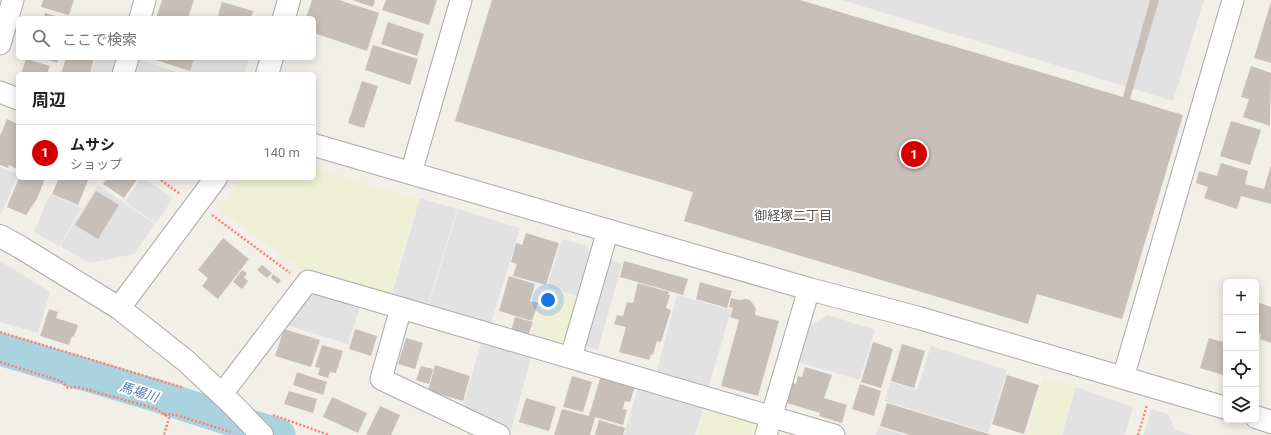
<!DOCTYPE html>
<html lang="ja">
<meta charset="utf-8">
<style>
:root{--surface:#fff;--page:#f2f2f2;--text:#222;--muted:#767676;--line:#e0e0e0;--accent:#d40000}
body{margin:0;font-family:Roboto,"Noto Sans JP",sans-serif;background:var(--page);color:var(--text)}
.controls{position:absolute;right:12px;bottom:12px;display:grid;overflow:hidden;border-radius:6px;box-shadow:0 2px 10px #0003}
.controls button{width:36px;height:36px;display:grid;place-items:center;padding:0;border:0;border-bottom:1px solid var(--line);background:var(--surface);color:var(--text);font:20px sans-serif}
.you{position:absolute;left:548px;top:300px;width:14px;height:14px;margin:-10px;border:3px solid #fff;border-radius:50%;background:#1a73e8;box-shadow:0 0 0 6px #1a73e833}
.badge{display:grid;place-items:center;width:26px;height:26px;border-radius:50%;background:var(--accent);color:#fff;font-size:13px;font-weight:700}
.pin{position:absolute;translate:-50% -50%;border:2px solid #fff;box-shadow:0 1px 4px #0006}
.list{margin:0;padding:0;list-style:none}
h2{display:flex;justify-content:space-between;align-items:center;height:52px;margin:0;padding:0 16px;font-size:17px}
h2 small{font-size:13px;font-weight:400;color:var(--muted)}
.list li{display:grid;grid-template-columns:26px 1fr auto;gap:12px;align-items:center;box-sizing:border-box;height:56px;padding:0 16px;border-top:1px solid var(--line)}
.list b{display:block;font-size:15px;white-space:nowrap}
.list p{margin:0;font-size:13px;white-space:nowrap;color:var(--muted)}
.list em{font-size:13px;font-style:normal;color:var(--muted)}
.icon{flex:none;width:22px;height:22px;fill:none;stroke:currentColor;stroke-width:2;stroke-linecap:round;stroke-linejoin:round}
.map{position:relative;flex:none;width:1271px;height:435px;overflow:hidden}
.search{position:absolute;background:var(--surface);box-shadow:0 2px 10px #0003;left:16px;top:16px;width:300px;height:44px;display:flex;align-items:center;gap:10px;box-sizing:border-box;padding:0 14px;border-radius:6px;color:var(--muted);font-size:15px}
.panel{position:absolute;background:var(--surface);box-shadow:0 2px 10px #0003;left:16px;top:72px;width:300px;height:108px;border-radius:6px}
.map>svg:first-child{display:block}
.farmland{fill:#eef0d5}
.parking{fill:#e2e2e2}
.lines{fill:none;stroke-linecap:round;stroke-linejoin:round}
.river{stroke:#aad3df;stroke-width:33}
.building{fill:#c7bfb8}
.minor-casing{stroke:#a9a9a9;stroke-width:23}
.tertiary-casing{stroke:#a9a9a9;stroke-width:24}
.path{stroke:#fa8072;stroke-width:2.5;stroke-dasharray:2 2;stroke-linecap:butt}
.minor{stroke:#fff;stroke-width:21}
.tertiary{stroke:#fff;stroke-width:22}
.labels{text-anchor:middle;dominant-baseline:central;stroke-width:4;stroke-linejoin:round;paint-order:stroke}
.neighbourhood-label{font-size:13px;fill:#555;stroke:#fff}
.water-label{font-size:13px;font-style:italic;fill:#4a7aab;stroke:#fff}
</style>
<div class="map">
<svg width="1271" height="435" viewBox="0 0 1271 435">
<rect width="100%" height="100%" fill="#f2efe9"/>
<g class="farmland">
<path d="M 314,168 L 419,200 L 389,297 L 304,271 L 220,210 L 242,178 L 314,178 Z"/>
<path d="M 545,288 L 578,298 L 565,341 L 556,345 L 530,338 Z"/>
<path d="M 1043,377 L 1075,387 L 1061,435 L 1026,435 Z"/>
<path d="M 706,405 L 749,418 L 754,428 L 752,435 L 697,435 Z"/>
</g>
<g class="parking">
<path d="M 842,0 L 1204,0 L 1173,101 Z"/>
<path d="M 96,58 L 112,58 L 119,60 L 115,74 L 91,74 Z"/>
<path d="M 194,58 L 249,58 L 244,74 L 189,74 Z"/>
<path d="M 137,59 L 183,74 L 132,74 Z"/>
<path d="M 0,167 L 18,174 L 1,214 L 0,214 Z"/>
<path d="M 141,178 L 143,178 L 173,198 L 156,223 L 125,202 Z"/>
<path d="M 98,185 L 155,224 L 134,254 L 90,263 L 60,246 Z"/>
<path d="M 50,194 L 82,208 L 59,246 L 34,232 Z"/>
<path d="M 420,198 L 457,209 L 427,308 L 391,297 Z"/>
<path d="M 458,209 L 520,228 L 490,327 L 428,308 Z"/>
<path d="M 562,239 L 586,246 L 590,254 L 578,296 L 547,287 Z"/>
<path d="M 608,259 L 622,263 L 598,350 L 584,346 Z"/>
<path d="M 0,261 L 50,292 L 38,333 L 0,322 Z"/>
<path d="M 315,290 L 361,304 L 348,344 L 283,324 Z"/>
<path d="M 677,295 L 731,310 L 708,389 L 656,374 Z"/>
<path d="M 828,315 L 875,330 L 859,380 L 795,361 L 805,329 Z"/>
<path d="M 482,340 L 532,354 L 511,431 L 462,409 Z"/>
<path d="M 931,346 L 1007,370 L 988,433 L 885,401 L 890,382 L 917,390 Z"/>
<path d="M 639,385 L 704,405 L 695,435 L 624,435 Z"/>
<path d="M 1076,387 L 1133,407 L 1125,435 L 1062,435 Z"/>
<path d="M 1151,409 L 1168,414 L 1175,430 L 1192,435 L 1144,435 Z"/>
<path d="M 878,427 L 906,435 L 876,435 Z"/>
</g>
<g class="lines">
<path class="river" d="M 0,349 L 154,395 L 279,435"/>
</g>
<g class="building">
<path d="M 43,0 L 74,0 L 69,15 L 41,7 Z"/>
<path d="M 162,0 L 194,0 L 188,18 L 156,18 Z"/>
<path d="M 312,0 L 339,0 L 379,13 L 367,51 L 314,33 L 314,18 L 306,18 Z"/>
<path d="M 352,0 L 375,0 L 373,7 Z"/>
<path d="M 386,0 L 437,0 L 429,25 L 382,10 Z"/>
<path d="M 492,0 L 800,0 L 1123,97 L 1150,0 L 1159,0 L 1130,99 L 1183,115 L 1122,319 L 1037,294 L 1028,324 L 684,221 L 693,192 L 455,121 Z"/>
<path d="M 222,2 L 253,11 L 251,18 L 217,18 Z"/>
<path d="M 1271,2 L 1271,63 L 1254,58 Z"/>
<path d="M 45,13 L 62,18 L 44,18 Z"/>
<path d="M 388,22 L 424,34 L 417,56 L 381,44 Z"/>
<path d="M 373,45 L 418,59 L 410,85 L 365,70 Z"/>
<path d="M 43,58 L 59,58 L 57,63 Z"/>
<path d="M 66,58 L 94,58 L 90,74 L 61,74 Z"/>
<path d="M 150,58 L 194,58 L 190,71 Z"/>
<path d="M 26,59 L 50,66 L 47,74 L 21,74 Z"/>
<path d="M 1251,66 L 1271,73 L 1270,126 L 1243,117 L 1249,99 L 1241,97 Z"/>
<path d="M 362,81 L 378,86 L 364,128 L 348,123 Z"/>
<path d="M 7,119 L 18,124 L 17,169 L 9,165 L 8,168 L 0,165 L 0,136 Z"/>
<path d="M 1231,121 L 1261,130 L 1250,165 L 1220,156 Z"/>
<path d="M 1221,163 L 1248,171 L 1245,184 L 1264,189 L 1271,165 L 1271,204 L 1241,196 L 1237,209 L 1204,198 L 1208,187 L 1196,183 L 1199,171 L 1217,176 Z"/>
<path d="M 19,178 L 45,178 L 37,199 L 26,215 L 7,207 Z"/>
<path d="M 59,178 L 89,178 L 78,205 L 52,194 Z"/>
<path d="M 107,178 L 138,178 L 124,198 L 103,184 Z"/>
<path d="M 96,191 L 119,205 L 98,239 L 75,225 Z"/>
<path d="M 526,233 L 559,243 L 546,285 L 513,276 L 517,264 L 511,262 L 516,243 L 522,245 Z"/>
<path d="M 223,238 L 249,259 L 218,299 L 202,286 L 208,278 L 198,270 Z"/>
<path d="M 624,261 L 688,279 L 683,295 L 620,277 Z"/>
<path d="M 262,265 L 272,273 L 267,278 L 257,270 Z"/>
<path d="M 242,270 L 247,273 L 244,277 L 248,281 L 242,289 L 233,282 Z"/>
<path d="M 273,274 L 281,280 L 278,284 L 271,278 Z"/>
<path d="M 509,276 L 535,284 L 530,301 L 538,303 L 532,321 L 499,311 Z"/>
<path d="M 700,282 L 732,291 L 727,308 L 696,299 Z"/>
<path d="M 638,283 L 669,292 L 668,295 L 670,295 L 666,308 L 671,310 L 661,342 L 657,341 L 653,355 L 651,354 L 649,360 L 619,352 L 626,327 L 614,324 L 617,315 L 623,316 L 627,302 L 633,303 Z"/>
<path d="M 731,298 L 740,300 L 745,299 L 750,300 L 753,304 L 756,309 L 755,315 L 779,321 L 758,396 L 721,386 L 739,320 L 730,317 L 733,308 L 729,307 Z"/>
<path d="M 1257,302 L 1271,307 L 1271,343 L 1260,339 L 1261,334 L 1256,333 Z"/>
<path d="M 49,309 L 58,312 L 56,318 L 78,325 L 74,337 L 72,336 L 69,345 L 40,336 Z"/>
<path d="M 515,317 L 533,322 L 528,336 L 511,331 Z"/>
<path d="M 284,329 L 320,340 L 311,367 L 275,356 Z"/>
<path d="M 355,329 L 377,336 L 371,356 L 349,349 Z"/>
<path d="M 406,338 L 423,343 L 415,369 L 398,364 Z"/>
<path d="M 1209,338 L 1226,343 L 1226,376 L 1200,368 Z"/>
<path d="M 873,342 L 893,349 L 881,388 L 861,382 Z"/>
<path d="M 902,344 L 925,351 L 914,388 L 891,381 Z"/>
<path d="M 322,345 L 343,351 L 336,373 L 330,372 L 328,378 L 318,375 L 320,368 L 315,367 Z"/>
<path d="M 435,365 L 470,376 L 463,401 L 428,391 Z"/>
<path d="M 421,366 L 433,369 L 429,384 L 416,380 Z"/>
<path d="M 805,367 L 832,375 L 824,398 L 847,405 L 842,423 L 819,416 L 820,413 L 787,403 L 793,383 L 796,384 L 798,376 L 802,377 Z"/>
<path d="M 297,372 L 327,382 L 323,395 L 293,385 Z"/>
<path d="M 601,375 L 635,386 L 630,402 L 625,401 L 623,409 L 627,410 L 623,425 L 595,417 L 590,435 L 554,435 L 562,409 L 589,416 Z"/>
<path d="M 1007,375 L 1039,385 L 1024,434 L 992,424 Z"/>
<path d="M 572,376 L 592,382 L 583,412 L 563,407 Z"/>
<path d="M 860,384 L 881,391 L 874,416 L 852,409 Z"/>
<path d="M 289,391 L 317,399 L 313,413 L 284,404 Z"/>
<path d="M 332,397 L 367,413 L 358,433 L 323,417 Z"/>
<path d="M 526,398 L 556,407 L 549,431 L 519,422 Z"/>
<path d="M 887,403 L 992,435 L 910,435 L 880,426 Z"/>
<path d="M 380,406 L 400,415 L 391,435 L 366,435 Z"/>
<path d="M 599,420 L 625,428 L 623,435 L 595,435 Z"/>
</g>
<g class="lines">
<defs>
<g id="minor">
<path d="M 140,18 L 145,0"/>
<path d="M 0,44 L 13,0"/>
<path d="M 123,74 L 128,58"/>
<path d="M 0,92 L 18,99"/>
<path d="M 411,173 L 461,0"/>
<path d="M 401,308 L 834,435"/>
<path d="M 571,357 L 608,230"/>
<path d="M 1123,378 L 1233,0"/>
<path d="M 222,394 L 308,281 L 401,308 L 381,379 L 499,435"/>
<path d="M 766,435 L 809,289"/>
</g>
<g id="tertiary">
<path d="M 284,18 L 289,0"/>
<path d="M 267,74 L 272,58"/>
<path d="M 314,145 L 809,289 L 919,318 L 1226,408"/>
<path d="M 0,236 L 20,247 L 119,308 L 186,361 L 234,406 L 262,435"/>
<path d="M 119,308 L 216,178"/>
<path d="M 1256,417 L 1271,422"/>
</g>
</defs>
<use href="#minor" class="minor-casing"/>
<use href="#tertiary" class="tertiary-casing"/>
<g class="path">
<path d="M 158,178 L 180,194"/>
<path d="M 212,215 L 290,273"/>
<path d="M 0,332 L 184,388"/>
<path d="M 0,362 L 61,381 L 68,388 L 78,387 L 157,409 L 169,418 L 164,435"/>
<path d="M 164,414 L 176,415 L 231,432"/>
<path d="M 273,415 L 329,435"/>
<path d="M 1138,435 L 1147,405"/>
</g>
<use href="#minor" class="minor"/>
<use href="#tertiary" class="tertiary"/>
</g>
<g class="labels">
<g class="neighbourhood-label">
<text x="793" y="215">御経塚二丁目</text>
</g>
<g class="water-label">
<text transform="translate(139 392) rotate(17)">馬場川</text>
</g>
</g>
</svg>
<div class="controls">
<button>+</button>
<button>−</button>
<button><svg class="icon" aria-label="locate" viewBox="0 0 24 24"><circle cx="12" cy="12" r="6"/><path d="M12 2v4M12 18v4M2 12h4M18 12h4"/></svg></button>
<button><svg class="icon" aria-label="layers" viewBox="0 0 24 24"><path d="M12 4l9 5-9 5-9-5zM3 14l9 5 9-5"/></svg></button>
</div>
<div class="you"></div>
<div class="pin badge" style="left:914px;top:154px">1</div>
<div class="search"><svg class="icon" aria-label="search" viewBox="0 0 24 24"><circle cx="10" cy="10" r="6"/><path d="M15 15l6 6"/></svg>ここで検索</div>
<section class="panel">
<h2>周辺<small></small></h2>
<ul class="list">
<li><span class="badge">1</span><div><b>ムサシ</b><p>ショップ</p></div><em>140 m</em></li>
</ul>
</section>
</div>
